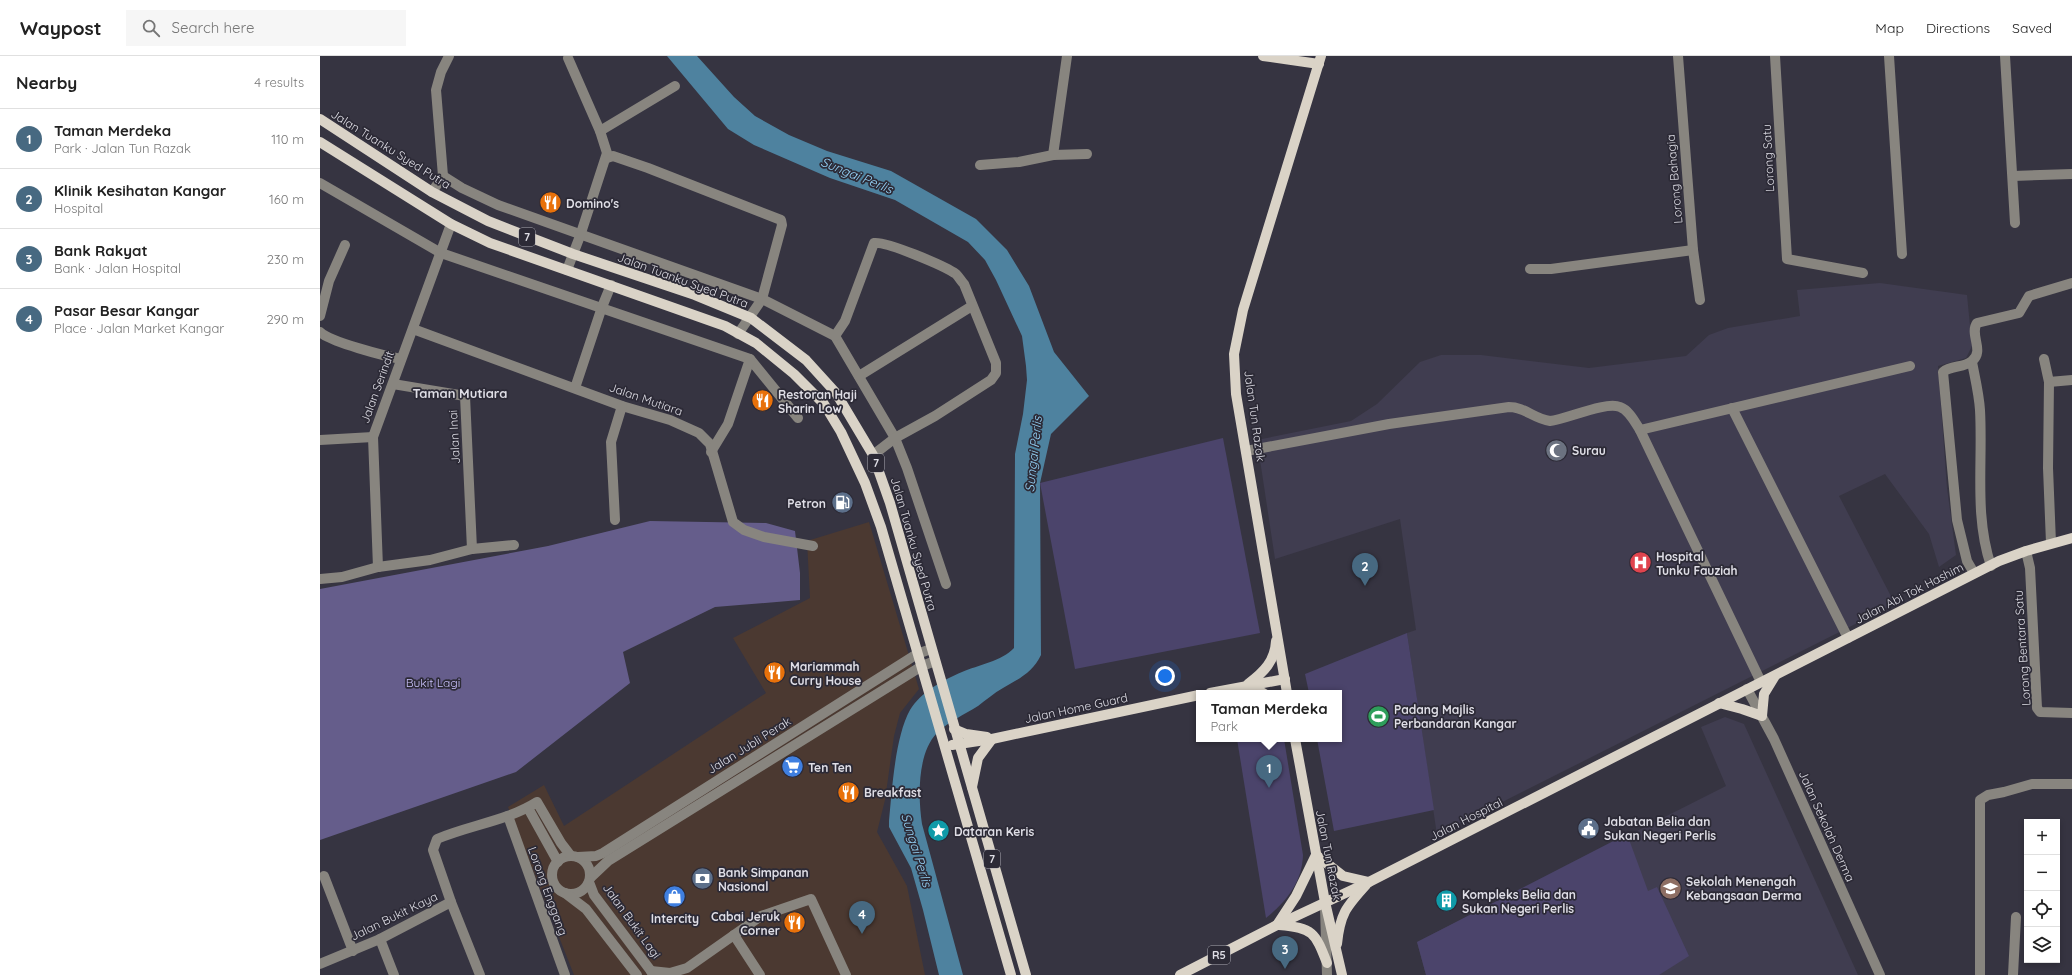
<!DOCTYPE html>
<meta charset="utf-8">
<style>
:root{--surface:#fff;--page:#f6f6f6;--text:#222;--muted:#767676;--line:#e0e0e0;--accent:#476981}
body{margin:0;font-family:Quicksand,sans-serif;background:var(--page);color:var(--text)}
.controls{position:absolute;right:12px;bottom:12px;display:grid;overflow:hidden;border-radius:0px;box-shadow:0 2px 6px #0003}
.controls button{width:36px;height:36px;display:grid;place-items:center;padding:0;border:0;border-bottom:1px solid var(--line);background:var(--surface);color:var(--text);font:20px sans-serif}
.you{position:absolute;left:845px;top:620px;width:14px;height:14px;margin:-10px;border:3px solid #fff;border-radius:50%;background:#1a73e8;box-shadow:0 0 0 6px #1a73e833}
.badge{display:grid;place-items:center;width:26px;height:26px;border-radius:50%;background:var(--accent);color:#fff;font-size:13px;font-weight:700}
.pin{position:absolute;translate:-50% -33px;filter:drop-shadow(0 1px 2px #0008)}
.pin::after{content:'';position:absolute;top:21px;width:14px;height:12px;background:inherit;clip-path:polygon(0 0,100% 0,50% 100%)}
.popup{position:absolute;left:876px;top:634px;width:146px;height:52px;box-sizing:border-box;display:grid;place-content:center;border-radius:0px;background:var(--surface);filter:drop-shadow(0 1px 3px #0005);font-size:13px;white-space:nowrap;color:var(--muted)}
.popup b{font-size:15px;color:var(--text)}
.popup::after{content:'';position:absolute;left:50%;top:100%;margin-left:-8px;border:8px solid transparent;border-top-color:var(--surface)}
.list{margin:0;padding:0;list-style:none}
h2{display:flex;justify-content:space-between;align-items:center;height:52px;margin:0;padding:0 16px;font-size:17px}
h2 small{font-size:13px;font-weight:400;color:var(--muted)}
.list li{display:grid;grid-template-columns:26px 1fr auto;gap:12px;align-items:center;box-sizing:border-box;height:60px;padding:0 16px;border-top:1px solid var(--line)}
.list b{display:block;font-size:15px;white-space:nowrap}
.list p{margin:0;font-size:13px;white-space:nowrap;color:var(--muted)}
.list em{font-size:13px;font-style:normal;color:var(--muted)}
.icon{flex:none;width:22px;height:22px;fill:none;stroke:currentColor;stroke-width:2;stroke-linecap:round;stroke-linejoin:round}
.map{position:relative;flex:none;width:1752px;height:919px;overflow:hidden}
header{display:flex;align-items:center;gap:24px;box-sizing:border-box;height:56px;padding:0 20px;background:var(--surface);border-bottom:1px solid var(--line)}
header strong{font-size:19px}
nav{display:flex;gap:22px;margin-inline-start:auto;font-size:14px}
.search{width:280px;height:36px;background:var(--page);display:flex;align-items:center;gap:10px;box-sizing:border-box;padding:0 14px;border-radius:0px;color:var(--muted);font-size:15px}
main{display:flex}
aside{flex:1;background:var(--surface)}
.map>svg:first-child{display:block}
.commercial{fill:#4b3931}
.built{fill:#403d50}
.green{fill:#4b446b}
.forest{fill:#655d8b}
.water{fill:#4e829f}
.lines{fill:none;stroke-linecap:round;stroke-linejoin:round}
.minor{stroke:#88857f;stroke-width:10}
.major{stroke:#dad3c7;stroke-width:10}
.labels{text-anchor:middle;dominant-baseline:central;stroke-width:3.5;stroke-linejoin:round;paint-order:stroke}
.shield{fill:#2c2a36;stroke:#a9a8b1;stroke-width:1}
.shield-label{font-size:11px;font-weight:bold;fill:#dfdee6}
.street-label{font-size:12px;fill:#dfdee6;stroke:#2c2a36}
.poi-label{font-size:12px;font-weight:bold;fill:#dfdee6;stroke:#2c2a36;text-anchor:start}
.park-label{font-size:12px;fill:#c9c0fb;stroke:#2c2a36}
.water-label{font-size:13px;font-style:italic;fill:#95d3f8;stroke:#2c2a36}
.neighbourhood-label{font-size:13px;font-weight:bold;fill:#dfdee6;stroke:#2c2a36}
</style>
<header>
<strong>Waypost</strong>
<div class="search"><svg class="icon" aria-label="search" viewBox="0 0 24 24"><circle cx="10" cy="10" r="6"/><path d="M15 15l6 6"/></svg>Search here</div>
<nav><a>Map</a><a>Directions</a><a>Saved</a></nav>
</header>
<main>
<aside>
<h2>Nearby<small>4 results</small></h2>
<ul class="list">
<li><span class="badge">1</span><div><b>Taman Merdeka</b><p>Park · Jalan Tun Razak</p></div><em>110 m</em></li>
<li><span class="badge">2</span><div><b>Klinik Kesihatan Kangar</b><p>Hospital</p></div><em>160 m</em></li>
<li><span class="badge">3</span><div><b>Bank Rakyat</b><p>Bank · Jalan Hospital</p></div><em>230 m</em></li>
<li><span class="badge">4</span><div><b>Pasar Besar Kangar</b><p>Place · Jalan Market Kangar</p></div><em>290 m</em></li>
</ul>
</aside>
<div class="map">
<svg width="1752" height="919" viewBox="0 0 1752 919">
<rect width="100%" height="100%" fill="#363441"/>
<path class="commercial" d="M 549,466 L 599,633 L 580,657 L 574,680 L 565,744 L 557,776 L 587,830 L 605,919 L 254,919 L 188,751 L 224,729 L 244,770 L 446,637 L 413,582 L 490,542 L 487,485 Z"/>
<g class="built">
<path d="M 1560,227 L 1647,239 L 1652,290 L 1646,302 L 1618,310 L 1627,432 L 1636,499 L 1619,511 L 1609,478 L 1565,418 L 1519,440 L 1575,548 L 1117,779 L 1087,577 L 1096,574 L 1080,463 L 955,503 L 937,384 L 1031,365 L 1057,348 L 1100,306 L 1121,299 L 1161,299 L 1269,312 L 1366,300 L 1389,279 L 1408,272 L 1480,260 L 1477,234 Z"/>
<path d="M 1405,661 L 1424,668 L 1538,919 L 1106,919 L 1097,886 L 1406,730 L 1381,671 Z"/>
</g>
<g class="green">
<path d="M 903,382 L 940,577 L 755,613 L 720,427 Z"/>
<path d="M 1087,577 L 1114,754 L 1014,775 L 997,683 L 1019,683 L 1019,637 L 989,637 L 985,618 Z"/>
<path d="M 917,683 L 964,683 L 983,799 C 982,826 967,845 946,862 Z"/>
<path d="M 1307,778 L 1328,835 L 1337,831 L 1369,900 L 1339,919 L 1106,919 L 1097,886 Z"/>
</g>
<path class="forest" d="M 330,465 L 446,467 L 475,475 L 480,517 L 480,544 L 395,551 L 303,596 L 310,627 L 196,716 L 0,784 L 0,533 L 228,490 Z"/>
<path class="water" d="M 347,0 L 377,0 L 414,41 L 435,60 L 469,79 L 507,95 L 571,115 L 656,163 L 687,194 L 709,230 L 734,296 L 769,340 L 731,378 L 720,427 L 721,599 C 713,616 699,623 683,632 C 674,637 666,644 658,650 C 644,659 629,665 617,677 C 597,697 598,742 602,768 L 643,919 L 619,919 L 603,854 L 591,812 L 569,771 L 569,765 C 572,734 575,681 590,654 C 601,636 623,624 642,616 C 658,609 682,605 694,592 L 695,398 L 703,358 L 707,324 L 706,310 L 702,280 L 676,224 L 665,204 L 648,186 L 575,144 L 510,122 L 434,89 L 408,73 Z"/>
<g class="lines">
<g class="minor">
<path d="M 1358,0 L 1373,194 L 1380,244"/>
<path d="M 1455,0 L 1467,203 L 1543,217"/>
<path d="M 1569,0 L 1582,198"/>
<path d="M 1685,0 L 1695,167"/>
<path d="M 280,75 L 355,30"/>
<path d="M 733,99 L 767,98"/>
<path d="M 287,102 L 293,100 L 328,112 L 461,164 L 462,169 L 442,243 L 418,278"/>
<path d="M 660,109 L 699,106 L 733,99 L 747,0"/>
<path d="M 123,120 L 142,132 L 178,149 L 442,243 L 515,280 L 575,382 L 587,412 L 626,528"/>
<path d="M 1693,120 L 1752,118"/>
<path d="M 0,127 L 121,197 L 430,303 L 478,362"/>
<path d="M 112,136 L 123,120 L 116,34 L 121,16 L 129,0"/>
<path d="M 1210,213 L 1231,213 L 1373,194"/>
<path d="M 247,214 L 260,180 L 287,97 L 280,75 L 248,2"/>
<path d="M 0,260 L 9,225 L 25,189"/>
<path d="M 93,273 L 302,350 L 350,364 L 379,377 L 390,388 L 413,466 L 424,474 L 444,481 L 493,490"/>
<path d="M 0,276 C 10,286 65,300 81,303"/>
<path d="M 515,280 L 525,265 L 554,187 C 566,185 625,210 636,218 C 639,221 641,225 644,228 L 676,307 L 676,317 L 671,324 L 615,360 L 575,382 L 553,399"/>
<path d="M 1724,303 L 1729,326 L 1728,412 L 1731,487"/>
<path d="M 1652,306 C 1655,322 1659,338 1660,354 C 1663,407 1654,459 1671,510"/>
<path d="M 539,320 L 652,250"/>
<path d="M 1729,326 L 1752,324"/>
<path d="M 73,328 L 145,340 L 152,493"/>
<path d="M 255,332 L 282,251 L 291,229"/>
<path d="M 1412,352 L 1528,582"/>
<path d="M 1320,374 L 1590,310"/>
<path d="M 0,384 L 53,381"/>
<path d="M 926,395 L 1069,368 L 1189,351 C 1205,351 1214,363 1230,365 C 1247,363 1286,345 1300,351 C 1309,354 1315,366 1320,374 L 1441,626"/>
<path d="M 391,396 L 408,368 L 430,303"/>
<path d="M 295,464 L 291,386 L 302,350"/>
<path d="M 1706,495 L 1710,512 L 1717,652 L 1720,656 L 1752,657"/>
<path d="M 58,511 L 53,381 L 131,168"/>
<path d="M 1654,517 L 1647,505 L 1637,464 L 1623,316 C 1631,309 1644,312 1652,305 C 1665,295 1649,278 1657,267 L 1699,257 L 1709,240 L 1752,227"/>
<path d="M 0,523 L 22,521 L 58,511 L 110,504 L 152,493 L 194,489"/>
<path d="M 1427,633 L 1454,683 L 1560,919"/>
<path d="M 208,752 L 238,806"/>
<path d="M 188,760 L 245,919"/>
<circle cx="251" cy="819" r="19"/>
<path d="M 258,801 L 276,800 L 283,797 L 597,598 L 611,593"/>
<path d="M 4,820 L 33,895"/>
<path d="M 270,822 L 288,805 L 602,610 L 615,605"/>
<path d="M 269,826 L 274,839 L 334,919"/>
<path d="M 245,837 L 266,853 L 317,919"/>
<path d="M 1005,851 L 1007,919"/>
<path d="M 414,879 L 440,919"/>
<path d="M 60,883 L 74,919"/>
<path d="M 0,908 L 60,883 L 131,846"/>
<path d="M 331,915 L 350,917 L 367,912 L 441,860 L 491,843 L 526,919"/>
<path d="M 160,919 L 131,846 L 113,794 L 117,783 C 150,769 187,765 217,746 L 241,787 L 251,800"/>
<path d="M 1660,919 L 1660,744 L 1668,739 L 1684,736 L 1712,728 L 1752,728"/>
<path d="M 1693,919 L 1696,861"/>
</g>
<g class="major">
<path d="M 943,0 L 999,8"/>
<path d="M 0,63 L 112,136 L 168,165 L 253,198 L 375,239 L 431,262 L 486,304 L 516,337 L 553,399 L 570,447 L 706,919"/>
<path d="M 0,86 L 131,168 L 170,187 L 405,270 L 436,287 L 474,318 L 504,348 L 521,376 L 545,427 L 561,471 L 691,919"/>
<path d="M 928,628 C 944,616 955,605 956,585"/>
<path d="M 927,631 L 943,637"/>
<path d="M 890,637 L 965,623"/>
<path d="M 967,637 L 916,338 L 914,298 L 923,254 L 1001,0"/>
<path d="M 1399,647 L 1422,653 L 1442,660 L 1444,638 L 1455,620"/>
<path d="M 634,673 L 646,678 L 667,681"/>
<path d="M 975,683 L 1005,846 L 1022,919"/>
<path d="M 632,689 L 672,683 L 879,639"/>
<path d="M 652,731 L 658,702 L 672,683"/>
<path d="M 996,799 L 1023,820 L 1049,826"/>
<path d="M 957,869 L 976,840 L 996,799"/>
<path d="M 959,869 C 993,872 995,876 1007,907"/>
<path d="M 1017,888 C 1020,858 1026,851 1046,829"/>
<path d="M 860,919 L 957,869 L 1049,826 L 1679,505 L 1706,495 L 1752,482"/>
</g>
</g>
<defs>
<symbol id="restaurant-disc" viewBox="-11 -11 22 22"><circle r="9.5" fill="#e8710a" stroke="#2c2a36"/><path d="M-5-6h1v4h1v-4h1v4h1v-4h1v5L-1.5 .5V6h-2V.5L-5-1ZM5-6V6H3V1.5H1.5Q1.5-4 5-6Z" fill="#fff"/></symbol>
<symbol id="mosque-disc" viewBox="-11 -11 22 22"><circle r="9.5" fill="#6b7280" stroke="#2c2a36"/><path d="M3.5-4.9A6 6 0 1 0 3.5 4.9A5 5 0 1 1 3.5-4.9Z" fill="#fff"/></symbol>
<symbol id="fuel-disc" viewBox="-11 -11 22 22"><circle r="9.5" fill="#5c6f8a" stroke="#2c2a36"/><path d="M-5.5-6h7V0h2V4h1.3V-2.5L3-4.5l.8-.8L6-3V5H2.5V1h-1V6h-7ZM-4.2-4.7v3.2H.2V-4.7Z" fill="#fff"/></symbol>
<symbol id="hospital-disc" viewBox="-11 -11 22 22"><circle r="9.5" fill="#e0444e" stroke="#2c2a36"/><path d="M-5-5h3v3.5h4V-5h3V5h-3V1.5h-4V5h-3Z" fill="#fff"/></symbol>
<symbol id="stadium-disc" viewBox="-11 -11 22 22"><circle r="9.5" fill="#2e9e5b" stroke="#2c2a36"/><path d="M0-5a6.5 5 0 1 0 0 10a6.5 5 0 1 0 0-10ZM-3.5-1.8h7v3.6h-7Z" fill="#fff"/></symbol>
<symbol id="supermarket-disc" viewBox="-11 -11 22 22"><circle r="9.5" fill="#3f7fe0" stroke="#2c2a36"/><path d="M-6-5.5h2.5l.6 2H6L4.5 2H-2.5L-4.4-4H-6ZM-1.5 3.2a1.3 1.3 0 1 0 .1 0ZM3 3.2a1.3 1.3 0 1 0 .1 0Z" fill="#fff"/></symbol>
<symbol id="civic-disc" viewBox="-11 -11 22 22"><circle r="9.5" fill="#5c6f8a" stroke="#2c2a36"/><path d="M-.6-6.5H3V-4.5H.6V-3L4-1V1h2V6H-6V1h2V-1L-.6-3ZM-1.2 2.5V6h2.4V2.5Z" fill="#fff"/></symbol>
<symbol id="sight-disc" viewBox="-11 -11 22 22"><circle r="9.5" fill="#0f9aa8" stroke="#2c2a36"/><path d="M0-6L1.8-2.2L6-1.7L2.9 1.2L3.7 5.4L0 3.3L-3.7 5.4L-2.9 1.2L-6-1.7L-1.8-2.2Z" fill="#fff"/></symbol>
<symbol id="bank-disc" viewBox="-11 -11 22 22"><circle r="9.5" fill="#5c6f8a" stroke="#2c2a36"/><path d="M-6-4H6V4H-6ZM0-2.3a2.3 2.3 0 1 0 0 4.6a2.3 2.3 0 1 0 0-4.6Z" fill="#fff"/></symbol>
<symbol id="school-disc" viewBox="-11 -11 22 22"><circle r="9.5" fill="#8d6e63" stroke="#2c2a36"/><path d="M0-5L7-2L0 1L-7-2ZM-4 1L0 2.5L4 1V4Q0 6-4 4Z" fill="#fff"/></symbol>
<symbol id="shop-disc" viewBox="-11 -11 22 22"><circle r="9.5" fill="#3f7fe0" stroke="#2c2a36"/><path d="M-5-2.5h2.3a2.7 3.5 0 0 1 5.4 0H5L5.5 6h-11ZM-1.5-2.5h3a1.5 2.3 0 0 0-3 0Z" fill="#fff"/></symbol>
<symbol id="building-disc" viewBox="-11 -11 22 22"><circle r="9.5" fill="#0f9aa8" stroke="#2c2a36"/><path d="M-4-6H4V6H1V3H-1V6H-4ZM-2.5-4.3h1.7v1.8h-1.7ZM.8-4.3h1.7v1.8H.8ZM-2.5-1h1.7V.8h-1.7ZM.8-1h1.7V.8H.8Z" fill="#fff"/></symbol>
</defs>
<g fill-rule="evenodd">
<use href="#restaurant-disc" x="218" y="134" width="25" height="25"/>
<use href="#restaurant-disc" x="430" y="332" width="25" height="25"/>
<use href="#mosque-disc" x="1224" y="382" width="25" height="25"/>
<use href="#fuel-disc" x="510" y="434" width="25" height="25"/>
<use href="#hospital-disc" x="1308" y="494" width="25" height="25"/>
<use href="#restaurant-disc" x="442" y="604" width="25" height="25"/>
<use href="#stadium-disc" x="1046" y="648" width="25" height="25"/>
<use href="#supermarket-disc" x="460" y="698" width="25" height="25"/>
<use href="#restaurant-disc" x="516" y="724" width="25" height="25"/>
<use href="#civic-disc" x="1256" y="760" width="25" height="25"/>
<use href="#sight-disc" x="606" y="762" width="25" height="25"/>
<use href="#bank-disc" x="370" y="810" width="25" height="25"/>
<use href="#school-disc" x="1338" y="820" width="25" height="25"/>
<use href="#shop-disc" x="342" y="828" width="25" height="25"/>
<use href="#building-disc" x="1114" y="832" width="25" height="25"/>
<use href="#restaurant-disc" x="462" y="854" width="25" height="25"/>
</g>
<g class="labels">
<g class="shield">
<rect x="199" y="172" width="16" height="18" rx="3"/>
<rect x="548" y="398" width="16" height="18" rx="3"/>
<rect x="664" y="794" width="16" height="18" rx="3"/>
<rect x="888" y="890" width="22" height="18" rx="3"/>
</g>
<g class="shield-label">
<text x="207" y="181">7</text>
<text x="556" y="407">7</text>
<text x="672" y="803">7</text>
<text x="899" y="899">R5</text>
</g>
<g class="street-label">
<text transform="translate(71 93) rotate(32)">Jalan Tuanku Syed Putra</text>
<text transform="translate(1448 102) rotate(-93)">Lorong Satu</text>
<text transform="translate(1354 123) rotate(-95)">Lorong Bahagia</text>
<text transform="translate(363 224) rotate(20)">Jalan Tuanku Syed Putra</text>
<text transform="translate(57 331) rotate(-70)">Jalan Serindit</text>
<text transform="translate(326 343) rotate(19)">Jalan Mutiara</text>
<text transform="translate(935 360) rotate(82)">Jalan Tun Razak</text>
<text transform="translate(134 381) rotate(-93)">Jalan Inai</text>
<text transform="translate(594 488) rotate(74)">Jalan Tuanku Syed Putra</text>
<text transform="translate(1589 537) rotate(-27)">Jalan Abi Tok Hashim</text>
<text transform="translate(1702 592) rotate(-94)">Lorong Bentara Satu</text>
<text transform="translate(756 652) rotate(-12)">Jalan Home Guard</text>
<text transform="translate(429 689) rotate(-32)">Jalan Jubli Perak</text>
<text transform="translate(1146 763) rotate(-27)">Jalan Hospital</text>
<text transform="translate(1507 770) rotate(66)">Jalan Sekolah Derma</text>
<text transform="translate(1009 799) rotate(79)">Jalan Tun Razak</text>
<text transform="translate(228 835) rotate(70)">Lorong Enggang</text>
<text transform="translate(74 860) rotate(-26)">Jalan Bukit Kaya</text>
<text transform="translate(312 865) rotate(54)">Jalan Bukit Lagi</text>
</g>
<g class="poi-label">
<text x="246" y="147">Domino's</text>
<text x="458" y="338">Restoran Haji<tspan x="458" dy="14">Sharin Low</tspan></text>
<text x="1252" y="394">Surau</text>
<text x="506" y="447" text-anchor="end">Petron</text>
<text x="1336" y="500">Hospital<tspan x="1336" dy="14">Tunku Fauziah</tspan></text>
<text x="470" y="610">Mariammah<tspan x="470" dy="14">Curry House</tspan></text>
<text x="1074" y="653">Padang Majlis<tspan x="1074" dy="14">Perbandaran Kangar</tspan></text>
<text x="488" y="711">Ten Ten</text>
<text x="544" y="736">Breakfast</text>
<text x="1284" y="765">Jabatan Belia dan<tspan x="1284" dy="14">Sukan Negeri Perlis</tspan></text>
<text x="634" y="775">Dataran Keris</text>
<text x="398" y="816">Bank Simpanan<tspan x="398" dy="14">Nasional</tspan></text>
<text x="1366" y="825">Sekolah Menengah<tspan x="1366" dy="14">Kebangsaan Derma</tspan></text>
<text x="1142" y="838">Kompleks Belia dan<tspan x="1142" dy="14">Sukan Negeri Perlis</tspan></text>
<text x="460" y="860" text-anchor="end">Cabai Jeruk<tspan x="460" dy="14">Corner</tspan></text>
<text x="355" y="862" text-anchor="middle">Intercity</text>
</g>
<g class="park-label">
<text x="113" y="626">Bukit Lagi</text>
</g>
<g class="water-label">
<text transform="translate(537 119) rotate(22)">Sungai Perlis</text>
<text transform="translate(713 398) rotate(-84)">Sungai Perlis</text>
<text transform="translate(597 794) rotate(73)">Sungai Perlis</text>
</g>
<g class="neighbourhood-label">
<text x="140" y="337">Taman Mutiara</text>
</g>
</g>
</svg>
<div class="controls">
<button>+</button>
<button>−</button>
<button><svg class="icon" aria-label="locate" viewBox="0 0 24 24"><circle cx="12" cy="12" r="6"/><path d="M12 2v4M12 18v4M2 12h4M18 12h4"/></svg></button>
<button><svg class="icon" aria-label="layers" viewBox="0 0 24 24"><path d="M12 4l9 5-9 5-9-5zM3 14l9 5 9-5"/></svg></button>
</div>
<div class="you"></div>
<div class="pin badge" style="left:949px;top:732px">1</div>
<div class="popup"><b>Taman Merdeka</b>Park</div>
<div class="pin badge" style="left:1045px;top:530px">2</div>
<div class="pin badge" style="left:965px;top:913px">3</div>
<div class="pin badge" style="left:542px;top:878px">4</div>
</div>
</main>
